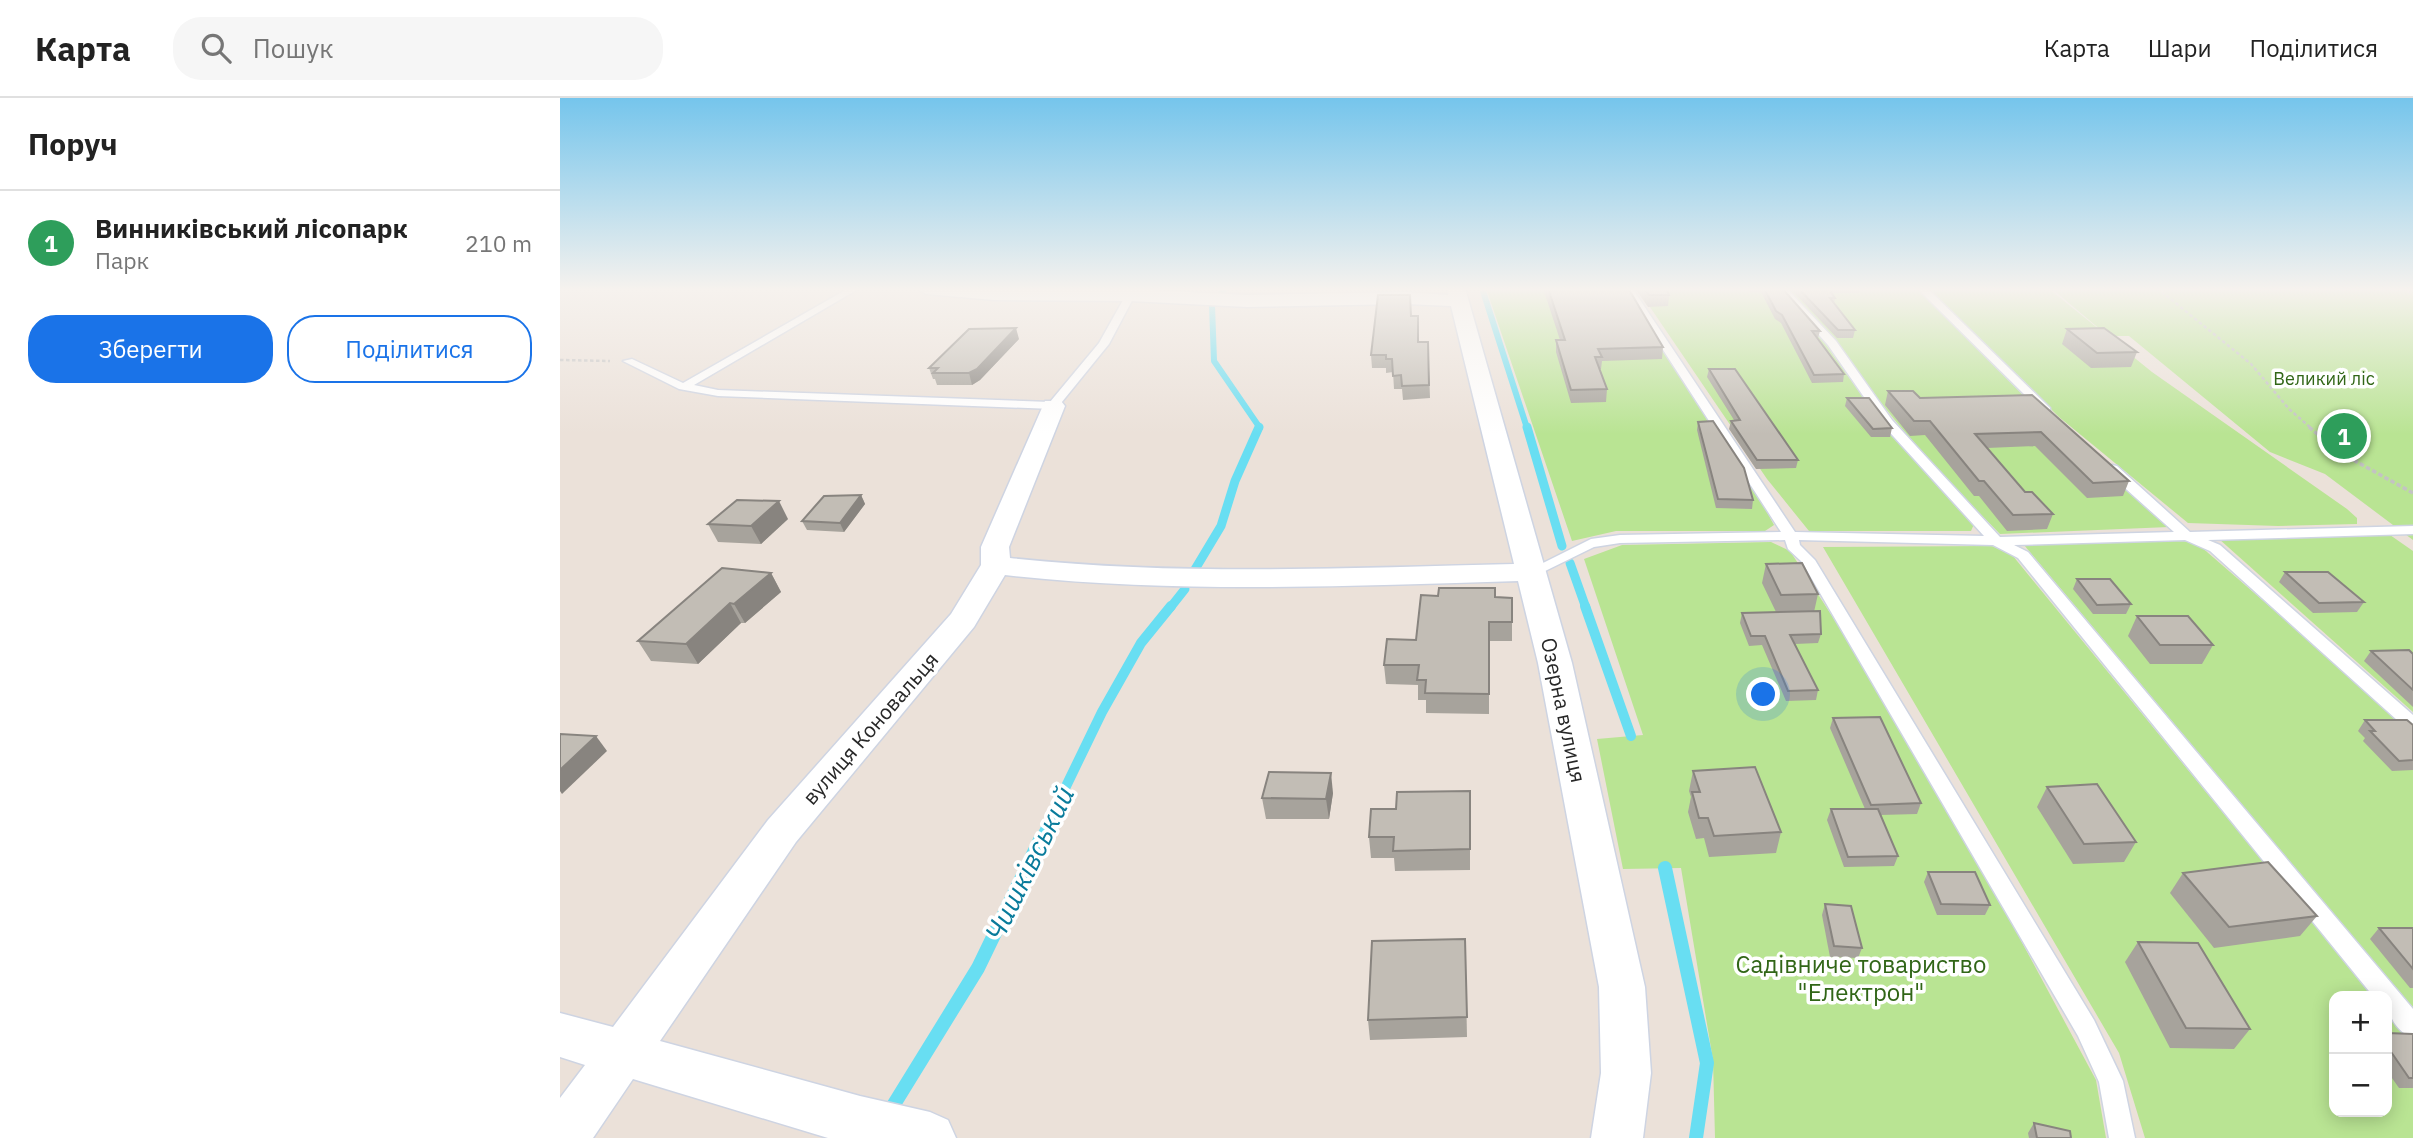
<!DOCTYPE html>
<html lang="uk">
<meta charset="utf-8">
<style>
:root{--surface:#fff;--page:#f6f6f6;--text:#222;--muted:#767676;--line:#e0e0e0;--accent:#1a73e8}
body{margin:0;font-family:"IBM Plex Sans",sans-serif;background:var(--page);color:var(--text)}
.controls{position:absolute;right:21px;bottom:21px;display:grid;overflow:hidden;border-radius:14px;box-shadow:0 4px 18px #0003}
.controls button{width:63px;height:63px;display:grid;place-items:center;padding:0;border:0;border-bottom:2px solid var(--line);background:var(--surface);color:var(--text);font:35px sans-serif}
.you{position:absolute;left:1204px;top:597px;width:24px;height:24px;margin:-18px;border:5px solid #fff;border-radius:50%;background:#1a73e8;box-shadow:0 0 0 10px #1a73e833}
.badge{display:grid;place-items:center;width:46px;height:46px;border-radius:50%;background:var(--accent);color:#fff;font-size:23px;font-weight:700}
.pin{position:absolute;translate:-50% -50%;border:4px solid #fff;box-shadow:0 2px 7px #0006}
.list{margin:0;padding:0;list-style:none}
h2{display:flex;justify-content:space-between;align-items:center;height:91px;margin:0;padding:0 28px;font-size:30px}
h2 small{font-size:23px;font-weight:400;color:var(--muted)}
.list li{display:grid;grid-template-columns:46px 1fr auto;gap:21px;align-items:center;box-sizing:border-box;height:105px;padding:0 28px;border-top:2px solid var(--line)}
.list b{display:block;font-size:26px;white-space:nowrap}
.list p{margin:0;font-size:23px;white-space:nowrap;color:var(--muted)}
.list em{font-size:23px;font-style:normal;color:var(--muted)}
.actions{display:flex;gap:14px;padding:21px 28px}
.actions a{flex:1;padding:16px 0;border:2px solid var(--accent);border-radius:28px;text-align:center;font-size:24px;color:var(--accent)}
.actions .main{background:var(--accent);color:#fff}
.icon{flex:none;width:38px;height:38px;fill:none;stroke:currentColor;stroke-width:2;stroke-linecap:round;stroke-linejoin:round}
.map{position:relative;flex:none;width:1853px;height:1040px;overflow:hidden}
header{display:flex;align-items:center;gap:42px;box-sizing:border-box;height:98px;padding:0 35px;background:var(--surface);border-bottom:2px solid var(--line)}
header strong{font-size:33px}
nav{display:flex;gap:38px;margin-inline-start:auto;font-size:24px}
.search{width:490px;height:63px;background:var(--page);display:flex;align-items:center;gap:18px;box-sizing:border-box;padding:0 24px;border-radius:28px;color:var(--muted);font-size:26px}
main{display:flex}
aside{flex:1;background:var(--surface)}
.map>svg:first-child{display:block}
.green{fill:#b9e493}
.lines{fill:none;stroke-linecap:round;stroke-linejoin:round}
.stream-far3{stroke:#68def2;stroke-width:6}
.stream-far2{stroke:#68def2;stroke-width:9}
.stream-far1{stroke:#68def2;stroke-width:10}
.stream{stroke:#68def2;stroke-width:14}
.lane-casing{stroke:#ced4e2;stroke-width:3}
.street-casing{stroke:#ced4e2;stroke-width:3}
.path-far1{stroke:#c3c3c3;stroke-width:2.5;stroke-dasharray:3.5 2.5;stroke-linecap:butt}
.path{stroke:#c3c3c3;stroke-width:3.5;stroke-dasharray:4.5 2.5;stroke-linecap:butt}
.lane{fill:#fff;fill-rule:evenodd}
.street{fill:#fff;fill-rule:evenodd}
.wall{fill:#a7a39c}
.shaded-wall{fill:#88847f}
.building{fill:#c2bdb5;stroke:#88847f;stroke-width:2}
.labels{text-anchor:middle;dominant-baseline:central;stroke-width:7;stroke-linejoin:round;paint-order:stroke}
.far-park-label{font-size:18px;fill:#316617;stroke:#fff}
.street-label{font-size:21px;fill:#282828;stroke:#fff}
.near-park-label{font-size:24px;fill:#316617;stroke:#fff}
.near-water-label{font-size:28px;font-style:italic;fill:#097b9b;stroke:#fff}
</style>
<header>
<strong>Карта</strong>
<div class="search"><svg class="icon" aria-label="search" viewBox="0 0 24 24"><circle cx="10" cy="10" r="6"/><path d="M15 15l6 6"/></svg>Пошук</div>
<nav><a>Карта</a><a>Шари</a><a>Поділитися</a></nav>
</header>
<main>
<aside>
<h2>Поруч<small></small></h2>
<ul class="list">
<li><span class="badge" style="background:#2e9e5b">1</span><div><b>Винниківський лісопарк</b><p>Парк</p></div><em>210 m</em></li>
</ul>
<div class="actions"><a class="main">Зберегти</a><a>Поділитися</a></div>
</aside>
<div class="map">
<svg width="1853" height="1040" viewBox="0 0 1853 1040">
<rect width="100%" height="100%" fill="#ebe1d9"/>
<g class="green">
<path d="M 926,190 L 1060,190 L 1186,375 L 1214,427 L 1205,433 L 1056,433 L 1012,443 Z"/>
<path d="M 1077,190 L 1217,190 L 1265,245 L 1321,325 L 1414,426 L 1411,433 L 1249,433 L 1207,381 Z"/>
<path d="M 1226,190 L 1357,190 L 1486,320 L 1609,429 L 1440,436 C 1405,400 1370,365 1338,326 C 1300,280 1269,233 1226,190 Z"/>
<path d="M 1367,190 L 1488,190 L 1592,274 L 1787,411 L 1797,420 L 1797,426 L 1718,428 L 1628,425 L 1499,319 Z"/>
<path d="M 1491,190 L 1853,190 L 1853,442 L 1765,376 L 1710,354 L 1569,238 L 1548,238 Z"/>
<path d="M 1830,437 L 1853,453 L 1853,614 L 1659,441 Z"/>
<path d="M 1620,442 L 1639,447 L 1853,633 L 1853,910 L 1464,447 Z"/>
<path d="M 1211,444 L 1230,453 L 1276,524 L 1421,768 L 1536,982 L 1546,1040 L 1155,1040 L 1153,962 L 1121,770 L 1063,771 L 1037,641 L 1083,637 L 1024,461 L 1062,447 Z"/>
<path d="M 1432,448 L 1453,458 L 1813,898 L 1774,898 L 1774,1014 L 1827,1014 L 1827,915 L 1853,947 L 1853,1040 L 1585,1040 L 1559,955 L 1263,449 Z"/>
</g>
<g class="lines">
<g class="stream-far3">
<path d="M 922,190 L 967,330"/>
<path d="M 658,198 L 666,190"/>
<path d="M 652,207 L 654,263 L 700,330"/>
</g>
<g class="stream-far2">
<path d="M 967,329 L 1002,448"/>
<path d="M 1010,465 L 1026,510"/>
<path d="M 634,473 L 661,428 L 675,383 L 699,329"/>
<path d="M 610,510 L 625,491"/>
</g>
<g class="stream-far1">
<path d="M 1025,508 L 1071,638"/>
<path d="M 480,742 L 542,614 L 581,545 L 611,508"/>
</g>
<g class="stream">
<path d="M 1105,770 L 1147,965 L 1136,1040"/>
<path d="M 328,1016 L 418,870 L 481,740"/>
</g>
<defs>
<g id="lane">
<path d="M 289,190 L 300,190 L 134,287 L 158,292 L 490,304 L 539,245 L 567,195 L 575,197 L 549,246 L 497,310 L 493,311 L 158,298 L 119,291 L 63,263 L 72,261 L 123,285 Z"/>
<path d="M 1063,190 L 1072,190 L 1235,434 L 1424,438 L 1324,328 L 1268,247 L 1217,190 L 1226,190 L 1276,243 L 1332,322 L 1440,439 L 1614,434 L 1547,374 L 1546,371 L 1552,367 L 1557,368 L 1630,434 L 1853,428 L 1853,436 L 1648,442 L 1660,447 L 1853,617 L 1853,633 L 1847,631 L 1650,453 L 1625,442 L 1454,447 L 1468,454 L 1853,911 L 1853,940 C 1835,933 1827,916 1827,898 L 1813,898 L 1458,460 L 1433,447 L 1239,442 L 1240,447 L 1255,462 L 1534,922 L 1563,983 L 1575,1040 L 1549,1040 L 1539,984 L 1518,938 L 1242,464 L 1228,451 L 1225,442 L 1060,445 L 1034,449 L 977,477 L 972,478 L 965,474 L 1031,441 L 1060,437 L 1221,434 Z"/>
<path d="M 1357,190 L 1367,190 L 1490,310 L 1490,314 L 1482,314 Z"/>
</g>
<path id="street" d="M 357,190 L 570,191 L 687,197 L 846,194 L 888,197 L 887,190 L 905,190 L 1012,565 L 1085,889 L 1091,975 L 1083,1040 L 1031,1040 L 1041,975 L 1039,889 L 978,565 L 958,483 C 787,488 616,496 445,477 L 414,529 L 236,744 L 100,943 L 300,998 L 370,1014 L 388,1022 L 396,1040 L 268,1040 L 73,981 L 33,1040 L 0,1040 L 0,1000 L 25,967 L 0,959 L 0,915 L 53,929 L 208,722 L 391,516 L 421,467 L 421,449 L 485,303 L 501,303 L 505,308 L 449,449 L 450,460 C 618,478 786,470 954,466 L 891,208 L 846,206 L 687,209 L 570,203 L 434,202 L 366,196 Z"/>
</defs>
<use href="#lane" class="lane-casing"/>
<use href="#street" class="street-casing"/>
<g class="path-far1">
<path d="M 1597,190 L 1691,266 L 1729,311 L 1751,330"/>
<path d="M 1843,190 L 1853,197"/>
<path d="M 0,262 L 50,263"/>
</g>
<path class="path" d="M 1749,329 L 1779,354 L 1853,395"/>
<use href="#lane" class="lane"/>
<use href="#street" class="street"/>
</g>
<g class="wall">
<rect x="813" y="190" width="36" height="2"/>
<path d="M 983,190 L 1068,190 L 1103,249 L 1102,261 L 1042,263 L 1041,271 L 1039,271 L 1047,291 L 1046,304 L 1011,305 L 996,254 L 996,242 L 1000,242 Z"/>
<path d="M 1075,190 L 1106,190 L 1109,197 L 1108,208 L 1088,209 Z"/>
<path d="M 1187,190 L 1222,190 L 1260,233 L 1258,240 L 1257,240 L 1284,276 L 1283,284 L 1252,285 L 1221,225 L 1215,221 L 1201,194 L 1189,194 Z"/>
<path d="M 1230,190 L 1300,190 L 1299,195 L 1272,195 L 1275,200 L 1274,205 L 1295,232 L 1293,240 L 1277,240 Z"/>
<path d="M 851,218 L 858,218 L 859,244 L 868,244 L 870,300 L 843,302 L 842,291 L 834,291 L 833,274 L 826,275 L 826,270 L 812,270 L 811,257 Z"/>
<path d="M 1507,231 L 1577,254 L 1571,269 L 1531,270 L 1502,246 Z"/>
<path d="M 459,241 L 420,282 L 412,287 L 377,287 L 375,281 L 373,281 L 369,270 Z"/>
<path d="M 1149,271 L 1238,362 L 1236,370 L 1196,371 L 1169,331 L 1171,323 L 1174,322 L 1147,279 Z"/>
<path d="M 1328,293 L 1360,300 L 1472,297 L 1569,383 L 1563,398 L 1527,400 L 1475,348 L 1427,350 L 1465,394 L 1493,416 L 1487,431 L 1447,433 L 1419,398 L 1414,398 L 1365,337 L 1350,338 L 1325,307 Z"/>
<path d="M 1287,300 L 1332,330 L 1330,339 L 1311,339 L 1285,308 Z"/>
<path d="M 1138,324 L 1193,402 L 1192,411 L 1156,410 L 1137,332 Z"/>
<path d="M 301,397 L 305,406 L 284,434 L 247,432 L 242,423 Z"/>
<path d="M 228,421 L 201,446 L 158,444 L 148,426 Z"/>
<path d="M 1206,466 L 1258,496 L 1254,514 L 1261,536 L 1258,545 L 1235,546 L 1258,592 L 1256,602 L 1226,603 L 1202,547 L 1189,548 L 1180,525 L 1182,515 L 1216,514 L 1202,485 Z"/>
<path d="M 1725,474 L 1804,504 L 1797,514 L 1753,515 L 1719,484 Z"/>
<path d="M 211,475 L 221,494 L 185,525 L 181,525 L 138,566 L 91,563 L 78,543 Z"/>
<path d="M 1517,481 L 1571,506 L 1566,516 L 1533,516 L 1513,491 Z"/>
<path d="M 878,498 L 952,500 L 952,543 L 929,543 L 929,616 L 866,615 L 866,602 L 858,602 L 858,587 L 826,586 L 824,567 L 856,542 Z"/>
<path d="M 1577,518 L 1653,547 L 1642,566 L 1590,566 L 1568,538 Z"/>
<path d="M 1811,553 L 1853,556 L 1853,609 L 1804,563 Z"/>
<path d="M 1273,620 L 1361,705 L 1357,716 L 1320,717 L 1338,758 L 1334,768 L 1284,769 L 1267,722 L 1271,711 L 1305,711 L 1270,630 Z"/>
<path d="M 1805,622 L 1853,627 L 1853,672 L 1832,673 L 1803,643 L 1805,640 L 1798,633 Z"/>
<path d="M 1133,673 L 1221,734 L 1216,755 L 1149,759 L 1144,740 L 1136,741 L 1128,714 L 1131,699 L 1129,693 Z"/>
<path d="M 1487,689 L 1576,744 L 1564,764 L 1513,766 L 1477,709 Z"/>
<path d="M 910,693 L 910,772 L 835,773 L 834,760 L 811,760 L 809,739 L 836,711 Z"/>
<path d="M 773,695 L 769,721 L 706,721 L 702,700 Z"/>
<path d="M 1368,774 L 1430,807 L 1425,817 L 1377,817 L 1364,784 Z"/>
<path d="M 1623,775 L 1757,818 L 1740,838 L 1654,850 L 1610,795 Z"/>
<path d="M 1265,806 L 1302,850 L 1298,860 L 1270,859 L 1262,817 Z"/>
<path d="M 1819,830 L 1853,830 L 1853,890 L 1850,890 L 1810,841 Z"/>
<path d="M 905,841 L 907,939 L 810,942 L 808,922 Z"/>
<path d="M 1578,844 L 1690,931 L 1674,951 L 1610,950 L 1565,864 Z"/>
<path d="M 1827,935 L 1853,936 L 1853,990 L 1839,990 L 1827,973 Z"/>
<path d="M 1474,1025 L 1511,1040 L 1469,1040 L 1468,1035 Z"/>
</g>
<g class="shaded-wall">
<path d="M 456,230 L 459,241 L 420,282 L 412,287 L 409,275 Z"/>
<path d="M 301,397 L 305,406 L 284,434 L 280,425 Z"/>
<path d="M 219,403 L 228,421 L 201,446 L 191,428 Z"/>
<path d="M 211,475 L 221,494 L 185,525 L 174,506 Z"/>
<path d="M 170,505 L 181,525 L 138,566 L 126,546 Z"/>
<path d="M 36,638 L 47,653 L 2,696 L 0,693 L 0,672 Z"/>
<path d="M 771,675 L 773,695 L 769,721 L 766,701 Z"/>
</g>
<g class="building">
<path d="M 988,190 L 1068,190 L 1103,249 L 1038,251 L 1042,259 L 1035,259 L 1047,291 L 1011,292 L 996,242 L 1005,242 Z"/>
<path d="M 1084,190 L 1106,190 L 1109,197 L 1089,197 Z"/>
<path d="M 1204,190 L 1222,190 L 1260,233 L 1252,233 L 1284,276 L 1254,277 L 1222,217 L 1216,213 Z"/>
<path d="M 1238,190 L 1268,190 L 1275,200 L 1270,200 L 1295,232 L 1278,232 Z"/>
<path d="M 818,197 L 850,197 L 851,218 L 858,218 L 858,244 L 868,244 L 869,287 L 842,288 L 841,277 L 833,278 L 832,261 L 826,261 L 826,257 L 811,257 Z"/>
<path d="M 456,230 L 417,271 L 409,275 L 373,275 L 378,270 L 369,270 L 409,231 Z"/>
<path d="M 1544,230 L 1577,254 L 1537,255 L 1507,231 Z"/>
<path d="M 1149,271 L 1175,271 L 1238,362 L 1197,362 L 1171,323 L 1180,322 Z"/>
<path d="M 1328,293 L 1353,293 L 1360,300 L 1472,297 L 1569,383 L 1533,385 L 1481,334 L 1415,336 L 1465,394 L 1472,394 L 1493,416 L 1453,417 L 1424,383 L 1419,383 L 1370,323 L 1354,323 Z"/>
<path d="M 1287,300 L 1309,300 L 1332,330 L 1313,331 Z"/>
<path d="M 1153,323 L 1184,370 L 1193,402 L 1158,401 L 1138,324 Z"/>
<path d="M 301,397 L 280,425 L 242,423 L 264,398 Z"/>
<path d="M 177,402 L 219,403 L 191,428 L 148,426 Z"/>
<path d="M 1242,465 L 1258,496 L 1221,497 L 1206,466 Z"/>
<path d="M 162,470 L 211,475 L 174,506 L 170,505 L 126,546 L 78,543 Z"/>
<path d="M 1725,474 L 1768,474 L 1804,504 L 1759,505 Z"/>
<path d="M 1517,481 L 1550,481 L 1571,506 L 1537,507 Z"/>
<path d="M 879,490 L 935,490 L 935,499 L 952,500 L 952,524 L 929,524 L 929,596 L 865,595 L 866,582 L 857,582 L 859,567 L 824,567 L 827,541 L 856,542 L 861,497 L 878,498 Z"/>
<path d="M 1260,513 L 1261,536 L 1230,537 L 1258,592 L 1228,593 L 1205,538 L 1191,538 L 1182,515 Z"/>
<path d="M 1577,518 L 1628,518 L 1653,547 L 1600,547 Z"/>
<path d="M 1849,552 L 1853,556 L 1853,592 L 1811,553 Z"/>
<path d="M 1320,619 L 1361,705 L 1311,707 L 1273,620 Z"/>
<path d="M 1805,622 L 1847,622 L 1853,627 L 1853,662 L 1839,663 L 1810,633 L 1815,633 Z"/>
<path d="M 0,636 L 36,638 L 0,672 Z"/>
<path d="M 1195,669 L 1221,734 L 1154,738 L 1148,720 L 1139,720 L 1132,694 L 1140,694 L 1133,673 Z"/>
<path d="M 709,674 L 771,675 L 766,701 L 702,700 Z"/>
<path d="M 1537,686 L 1576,744 L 1524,746 L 1487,689 Z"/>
<path d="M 910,693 L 910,751 L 833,753 L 834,739 L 809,739 L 811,711 L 836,711 L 837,694 Z"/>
<path d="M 1271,711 L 1318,711 L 1338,758 L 1288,759 Z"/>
<path d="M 1708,764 L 1757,818 L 1669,829 L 1623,775 Z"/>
<path d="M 1368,774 L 1415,774 L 1430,807 L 1381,806 Z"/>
<path d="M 1265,806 L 1291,808 L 1302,850 L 1274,848 Z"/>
<path d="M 1819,830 L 1853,830 L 1853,871 Z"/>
<path d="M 905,841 L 907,919 L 808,922 L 812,843 Z"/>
<path d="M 1578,844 L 1638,845 L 1690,931 L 1626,930 Z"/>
<path d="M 1827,935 L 1853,936 L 1853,980 L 1849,980 L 1827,948 Z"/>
<path d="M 1474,1025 L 1510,1033 L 1511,1040 L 1477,1040 Z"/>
</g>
<linearGradient id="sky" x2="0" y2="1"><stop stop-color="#75c5ec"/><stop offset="0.57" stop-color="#f6f2ee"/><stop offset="1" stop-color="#f6f2ee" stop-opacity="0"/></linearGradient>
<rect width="1853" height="336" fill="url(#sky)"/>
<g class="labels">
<g class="far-park-label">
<text x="1764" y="280">Великий ліс</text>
</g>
<g class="street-label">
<text transform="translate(1004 612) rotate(78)">Озерна вулиця</text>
<text transform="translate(310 630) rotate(-49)">вулиця Коновальця</text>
</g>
<g class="near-park-label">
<text x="1301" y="866">Садівниче товариство<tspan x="1301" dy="28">"Електрон"</tspan></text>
</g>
<g class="near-water-label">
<text transform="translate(469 765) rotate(-64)">Чишківський</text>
</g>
</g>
</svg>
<div class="controls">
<button>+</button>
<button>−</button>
</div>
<div class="you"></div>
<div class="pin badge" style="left:1784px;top:338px;background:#2e9e5b">1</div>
</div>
</main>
